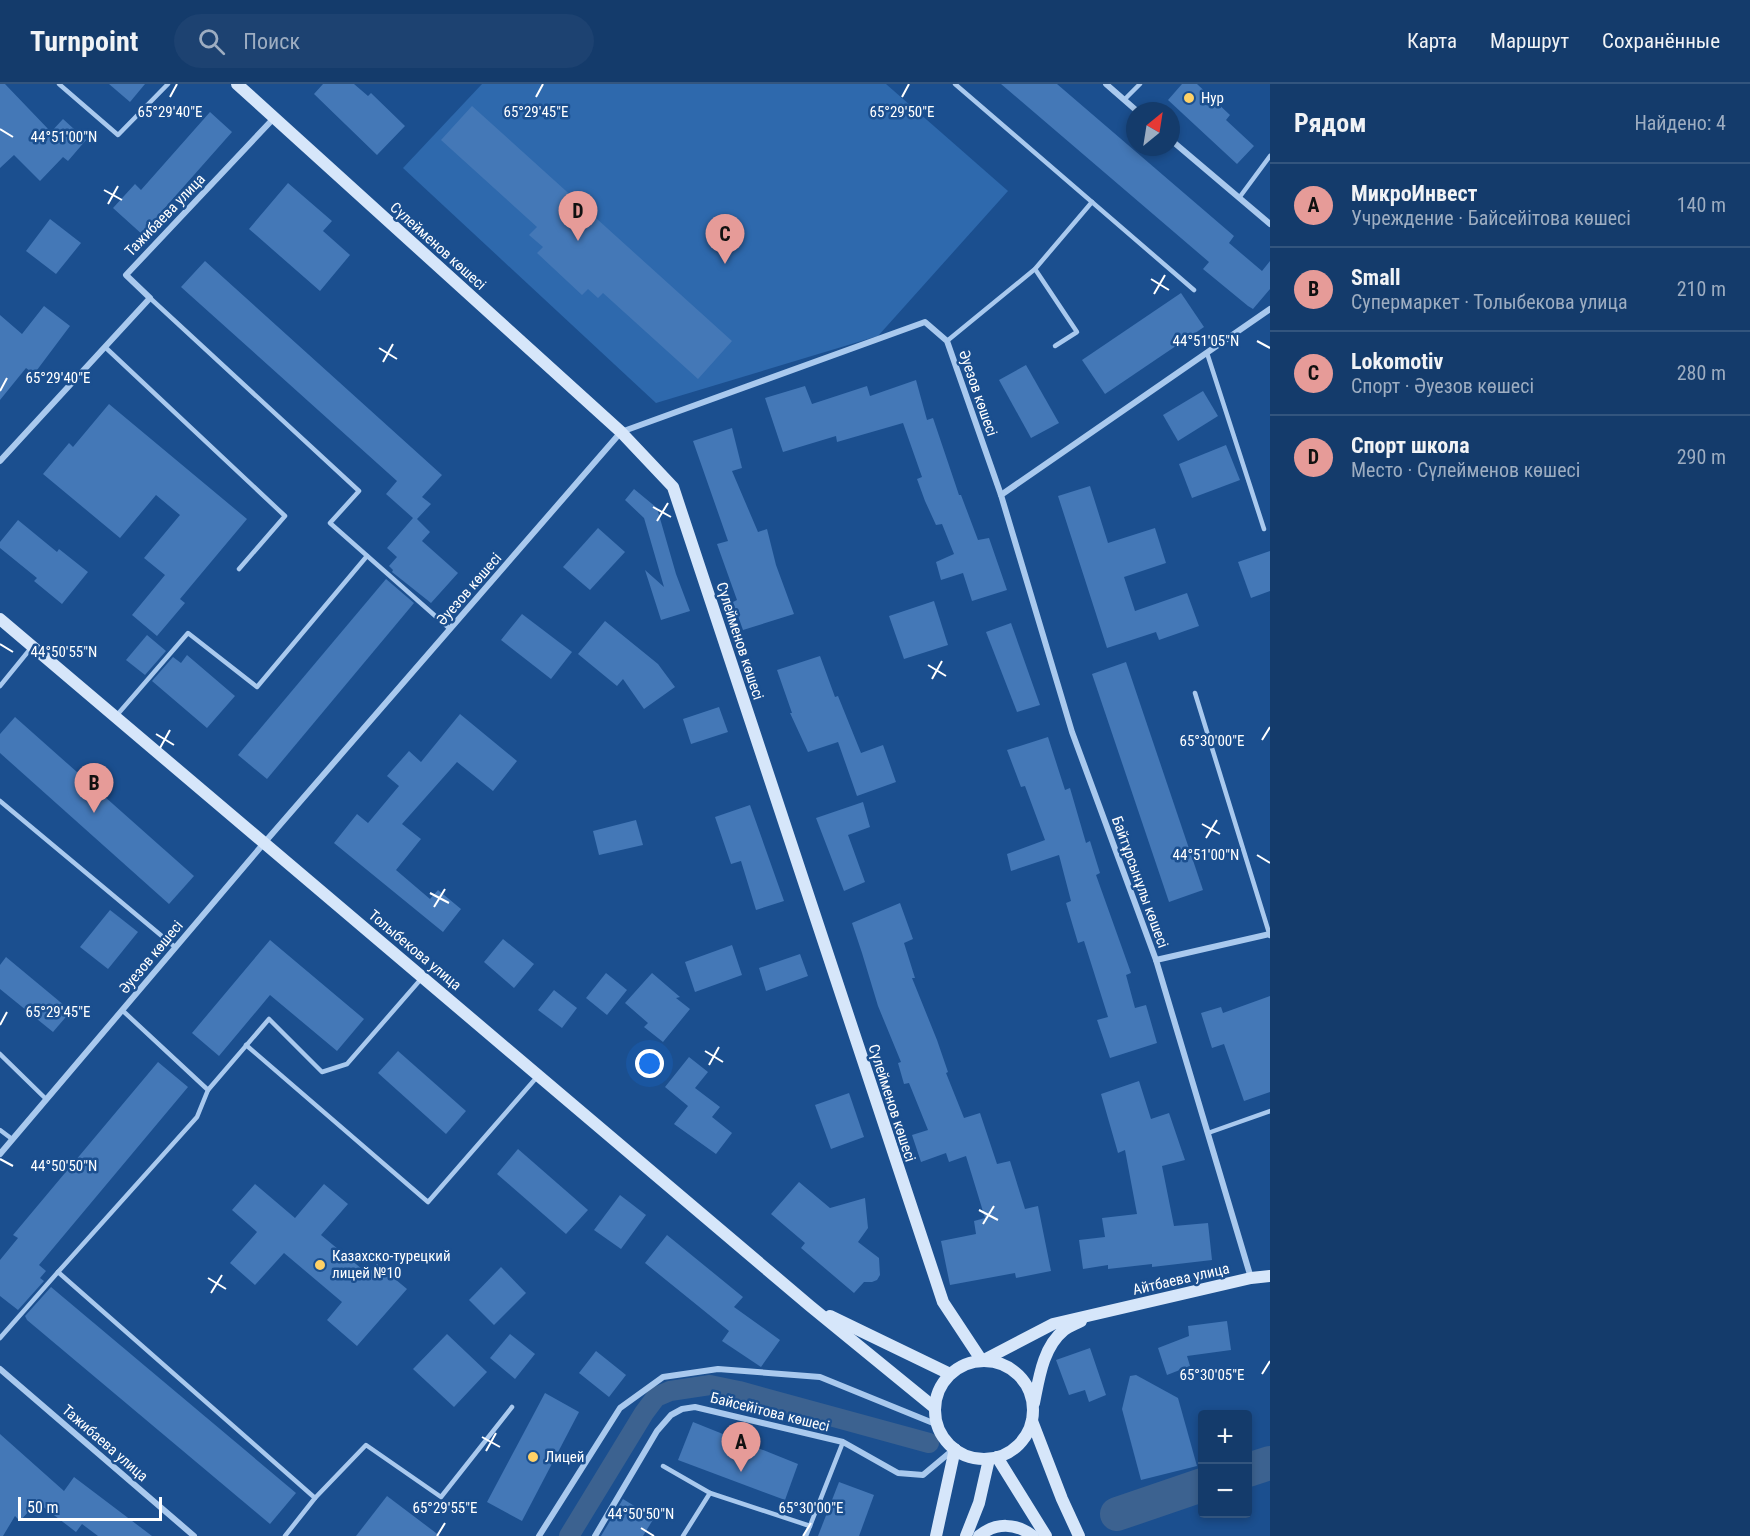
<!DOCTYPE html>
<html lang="ru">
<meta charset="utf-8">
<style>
:root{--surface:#143b6b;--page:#1d4271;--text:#f1f3f6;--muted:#9dadc1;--line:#33557e;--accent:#e69b98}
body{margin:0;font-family:"Roboto Condensed",sans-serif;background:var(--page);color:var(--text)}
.controls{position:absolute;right:18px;bottom:18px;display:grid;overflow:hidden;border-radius:6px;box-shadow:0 3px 9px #0003}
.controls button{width:54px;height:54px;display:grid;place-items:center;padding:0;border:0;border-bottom:2px solid var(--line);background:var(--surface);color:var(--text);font:30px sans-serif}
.compass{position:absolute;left:1126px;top:18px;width:54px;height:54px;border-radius:50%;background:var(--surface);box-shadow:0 3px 9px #0003;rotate:30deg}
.scale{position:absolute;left:18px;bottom:15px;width:144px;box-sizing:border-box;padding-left:6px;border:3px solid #fff;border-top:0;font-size:16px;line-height:21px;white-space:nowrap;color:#fff;-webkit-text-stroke:4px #1b4f8f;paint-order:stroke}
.you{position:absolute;left:650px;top:980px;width:21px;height:21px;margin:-15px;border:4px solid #fff;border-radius:50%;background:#1a73e8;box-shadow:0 0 0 9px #1a73e833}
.badge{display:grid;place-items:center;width:39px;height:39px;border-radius:50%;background:var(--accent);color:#111;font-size:20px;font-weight:700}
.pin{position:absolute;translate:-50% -50px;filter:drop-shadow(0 2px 3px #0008)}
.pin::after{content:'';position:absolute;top:32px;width:21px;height:18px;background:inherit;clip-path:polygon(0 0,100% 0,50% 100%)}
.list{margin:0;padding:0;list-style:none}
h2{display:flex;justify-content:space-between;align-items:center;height:78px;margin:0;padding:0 24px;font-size:26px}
h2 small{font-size:20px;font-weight:400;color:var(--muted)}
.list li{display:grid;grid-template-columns:39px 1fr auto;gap:18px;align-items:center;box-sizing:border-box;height:84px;padding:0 24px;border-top:2px solid var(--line)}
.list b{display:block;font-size:22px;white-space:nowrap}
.list p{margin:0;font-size:20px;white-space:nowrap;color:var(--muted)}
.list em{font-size:20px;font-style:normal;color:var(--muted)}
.icon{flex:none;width:33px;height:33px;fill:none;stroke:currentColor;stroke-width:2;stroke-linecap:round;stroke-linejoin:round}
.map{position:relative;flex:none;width:1270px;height:1452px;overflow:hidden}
header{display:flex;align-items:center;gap:36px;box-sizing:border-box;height:84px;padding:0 30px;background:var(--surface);border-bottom:2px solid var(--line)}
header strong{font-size:28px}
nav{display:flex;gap:33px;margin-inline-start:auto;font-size:21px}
.search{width:420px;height:54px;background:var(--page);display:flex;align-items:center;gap:15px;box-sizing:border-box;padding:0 21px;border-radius:33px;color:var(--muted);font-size:22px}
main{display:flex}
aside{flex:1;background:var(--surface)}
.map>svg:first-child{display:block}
.pitch{fill:#2e69ad}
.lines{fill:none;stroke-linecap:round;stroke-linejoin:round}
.canal{stroke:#3c6290;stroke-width:20}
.river{stroke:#3c6290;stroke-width:34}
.building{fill:#4478b7}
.lane{stroke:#a9c9ee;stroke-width:4.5}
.street{stroke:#a9c9ee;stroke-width:6}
.secondary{stroke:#d6e6fa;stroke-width:12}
.ticks{fill:none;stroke:#fff;stroke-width:2}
.poi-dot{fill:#ffd166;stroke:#1b4f8f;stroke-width:2}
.labels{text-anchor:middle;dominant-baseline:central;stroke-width:5;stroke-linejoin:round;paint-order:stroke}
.poi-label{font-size:15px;fill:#fff;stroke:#1b4f8f;text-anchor:start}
.street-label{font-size:15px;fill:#fff;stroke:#1b4f8f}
.ticks-label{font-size:15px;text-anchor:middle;fill:#fff;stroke:#1b4f8f;stroke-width:5;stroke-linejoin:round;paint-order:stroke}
</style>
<header>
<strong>Turnpoint</strong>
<div class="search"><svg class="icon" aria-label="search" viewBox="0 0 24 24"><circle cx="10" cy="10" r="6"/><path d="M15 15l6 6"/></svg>Поиск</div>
<nav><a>Карта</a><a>Маршрут</a><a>Сохранённые</a></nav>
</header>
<main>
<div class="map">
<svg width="1270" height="1452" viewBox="0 0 1270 1452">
<rect width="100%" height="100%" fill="#1b4f8f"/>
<path class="pitch" d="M 482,0 L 886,0 L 1008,107 L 878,252 L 656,319 L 403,84 Z"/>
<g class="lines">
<path class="canal" d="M 569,1452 L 644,1329 L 656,1313 L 670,1307 L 710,1301 L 739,1307 L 929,1359"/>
<g class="river">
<path d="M 1248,1386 L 1270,1379"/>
<path d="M 1117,1430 L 1202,1401"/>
</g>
</g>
<g class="building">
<path d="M 0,0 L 5,0 L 51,48 L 63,35 L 86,56 L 68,77 L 63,73 L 40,97 L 14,71 L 0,84 Z"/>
<path d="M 109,0 L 145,0 L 130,18 Z"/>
<path d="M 323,0 L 354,0 L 368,12 L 371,9 L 405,42 L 377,71 L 314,10 Z"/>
<path d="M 1001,0 L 1057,0 L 1234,152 L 1229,159 L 1262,187 L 1270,177 L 1270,205 L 1253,225 L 1248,222 L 1203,185 L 1209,178 Z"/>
<path d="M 1182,0 L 1197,0 L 1230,31 L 1226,36 L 1254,62 L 1237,80 L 1168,16 Z"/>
<path d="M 472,22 L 732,257 L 698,295 L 603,209 L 598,214 L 588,205 L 582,211 L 537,169 L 543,163 L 529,151 L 537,143 L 441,56 Z"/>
<path d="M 210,28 L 232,48 L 163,126 L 166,128 L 144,152 L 113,124 L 135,100 L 141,106 Z"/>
<path d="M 288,99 L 332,137 L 323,147 L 350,171 L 320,207 L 249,145 Z"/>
<path d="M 50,135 L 81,159 L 56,190 L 26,167 Z"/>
<path d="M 205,177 L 442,391 L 422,413 L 431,420 L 417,435 L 430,448 L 422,457 L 458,489 L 431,519 L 392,488 L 393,486 L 389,482 L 397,473 L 387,464 L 413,434 L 386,410 L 397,397 L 181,203 Z"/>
<path d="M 1181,209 L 1204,243 L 1105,310 L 1082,276 Z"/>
<path d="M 44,222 L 70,242 L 34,290 L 26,284 L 0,316 L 0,231 L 22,250 Z"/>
<path d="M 1026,281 L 1059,339 L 1031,354 L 999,296 Z"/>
<path d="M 916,296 L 927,336 L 933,334 L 959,411 L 961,411 L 978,456 L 989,454 L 1007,506 L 972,517 L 963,489 L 941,496 L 936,478 L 954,470 L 942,440 L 936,441 L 925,417 L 917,395 L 922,393 L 903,339 L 837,358 L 836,352 L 783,368 L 765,314 L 805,302 L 812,320 L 867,302 L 870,312 Z"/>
<path d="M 1203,307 L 1218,332 L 1178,357 L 1163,331 Z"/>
<path d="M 109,320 L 247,435 L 180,515 L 185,519 L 157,552 L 132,531 L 165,491 L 144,474 L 180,431 L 156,411 L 120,454 L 43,390 L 69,359 L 73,363 Z"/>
<path d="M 732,344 L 742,384 L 732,387 L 758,448 L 767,445 L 776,481 L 794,530 L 743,546 L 733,518 L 737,516 L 717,460 L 728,457 L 693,357 Z"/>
<path d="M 1226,361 L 1240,396 L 1192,414 L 1179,380 Z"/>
<path d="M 1090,402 L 1108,459 L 1155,444 L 1166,479 L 1124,493 L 1135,527 L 1187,509 L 1199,542 L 1159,556 L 1156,548 L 1107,564 L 1058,412 Z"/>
<path d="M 634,405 L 657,424 L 676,490 L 690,527 L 661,536 L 645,486 L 664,503 L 644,434 L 625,416 Z"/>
<path d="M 18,436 L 57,468 L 59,465 L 88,488 L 62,520 L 34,497 L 37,494 L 0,464 L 0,458 Z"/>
<path d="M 598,444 L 625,468 L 590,506 L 563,483 Z"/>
<path d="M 1270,467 L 1270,507 L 1251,514 L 1238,478 Z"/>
<path d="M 386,495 L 414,519 L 267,695 L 238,671 Z"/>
<path d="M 934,517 L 948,561 L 904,575 L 889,532 Z"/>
<path d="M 522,530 L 572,568 L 551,595 L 501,556 Z"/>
<path d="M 605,537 L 658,580 L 675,603 L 644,625 L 623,595 L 617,602 L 578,570 Z"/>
<path d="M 1011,539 L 1040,621 L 1017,628 L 986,548 Z"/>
<path d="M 147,551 L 166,567 L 145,591 L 126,576 Z"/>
<path d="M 187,571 L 235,612 L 207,644 L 152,597 L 173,573 L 181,579 Z"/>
<path d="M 820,572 L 835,613 L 838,612 L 861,669 L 883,661 L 896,698 L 857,712 L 838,658 L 808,668 L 790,629 L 792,629 L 777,586 Z"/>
<path d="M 1126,578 L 1203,806 L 1169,818 L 1092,590 Z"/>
<path d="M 719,623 L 728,648 L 691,660 L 683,635 Z"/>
<path d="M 460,630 L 517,677 L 493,707 L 457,678 L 402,740 L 421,755 L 396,786 L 430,815 L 438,806 L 461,825 L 443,848 L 334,759 L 357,730 L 368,739 L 399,702 L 387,692 L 409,667 L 421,678 Z"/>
<path d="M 15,633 L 194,792 L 169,820 L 0,669 L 0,650 Z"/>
<path d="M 1048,653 L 1065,706 L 1070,704 L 1086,759 L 1090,757 L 1100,789 L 1096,791 L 1131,889 L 1126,891 L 1135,924 L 1146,921 L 1157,959 L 1110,974 L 1097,936 L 1108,933 L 1084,857 L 1078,859 L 1066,819 L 1071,817 L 1059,771 L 1011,787 L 1007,770 L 1045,756 L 1025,702 L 1021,703 L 1007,666 Z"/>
<path d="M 863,718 L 870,743 L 848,751 L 865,798 L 844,807 L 816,734 Z"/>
<path d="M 750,721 L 784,817 L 756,826 L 741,777 L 731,780 L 715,733 Z"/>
<path d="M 636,736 L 643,761 L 599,771 L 593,747 Z"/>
<path d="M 900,819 L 913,855 L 904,859 L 915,894 L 912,894 L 937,956 L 948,988 L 946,989 L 964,1034 L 980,1029 L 997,1080 L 1010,1077 L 1025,1125 L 1038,1122 L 1051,1187 L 1016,1194 L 1015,1189 L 950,1201 L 941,1157 L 976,1150 L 974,1137 L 985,1134 L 966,1072 L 949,1078 L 946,1069 L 921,1078 L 912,1051 L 928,1046 L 909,999 L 904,1000 L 898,979 L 901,978 L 878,922 L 862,869 L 852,839 Z"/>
<path d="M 110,826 L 138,848 L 108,885 L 80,863 Z"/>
<path d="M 503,855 L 534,880 L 514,904 L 484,878 Z"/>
<path d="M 270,856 L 364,935 L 337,967 L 270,911 L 219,972 L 192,949 Z"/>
<path d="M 732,861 L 742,891 L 695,908 L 685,878 Z"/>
<path d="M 800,870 L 808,892 L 766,907 L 759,884 Z"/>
<path d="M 6,873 L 71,927 L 53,948 L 0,905 L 0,881 Z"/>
<path d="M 606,889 L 627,906 L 607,931 L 586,914 Z"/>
<path d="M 652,889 L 680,913 L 676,914 L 690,925 L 663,958 L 644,943 L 648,939 L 625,919 Z"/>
<path d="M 554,906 L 577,924 L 562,944 L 538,926 Z"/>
<path d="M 1270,912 L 1270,1008 L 1244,1017 L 1224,960 L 1212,964 L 1201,929 L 1221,923 L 1223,929 Z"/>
<path d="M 398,967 L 466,1027 L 446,1050 L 378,989 Z"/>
<path d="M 689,973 L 708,988 L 695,1004 L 720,1023 L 712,1033 L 732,1049 L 716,1070 L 674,1040 L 688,1022 L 665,1003 Z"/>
<path d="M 158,978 L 188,1003 L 39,1181 L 46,1187 L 40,1194 L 44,1197 L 18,1226 L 0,1212 L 0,1176 L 18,1154 L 13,1151 Z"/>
<path d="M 1139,997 L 1151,1035 L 1169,1029 L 1185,1076 L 1162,1082 L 1174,1142 L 1208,1139 L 1212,1176 L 1152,1183 L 1152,1180 L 1108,1185 L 1108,1181 L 1083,1185 L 1079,1156 L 1105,1153 L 1102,1134 L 1137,1130 L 1125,1066 L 1118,1069 L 1101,1010 Z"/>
<path d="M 849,1009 L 864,1053 L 831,1065 L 815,1021 Z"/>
<path d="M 518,1065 L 588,1126 L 566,1150 L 497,1090 Z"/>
<path d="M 799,1098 L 830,1124 L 865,1114 L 868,1144 L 858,1158 L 879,1174 L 880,1191 L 877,1196 L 872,1198 L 864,1198 L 854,1209 L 801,1164 L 805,1159 L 771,1130 Z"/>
<path d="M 255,1100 L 295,1134 L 324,1100 L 348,1120 L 321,1151 L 368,1190 L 377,1180 L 407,1205 L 357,1262 L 327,1236 L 342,1218 L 284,1169 L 255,1201 L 230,1179 L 257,1148 L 232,1126 Z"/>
<path d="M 620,1111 L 646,1131 L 621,1165 L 594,1146 Z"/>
<path d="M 667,1151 L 743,1213 L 734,1223 L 780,1256 L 761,1283 L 722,1257 L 729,1247 L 645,1179 Z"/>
<path d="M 501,1183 L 526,1209 L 494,1241 L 469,1216 Z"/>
<path d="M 51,1203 L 296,1409 L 270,1440 L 27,1236 L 25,1232 Z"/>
<path d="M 1227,1237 L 1231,1266 L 1187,1272 L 1190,1282 L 1167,1291 L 1158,1264 L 1189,1252 L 1188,1242 Z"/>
<path d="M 447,1250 L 487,1288 L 454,1323 L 413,1285 Z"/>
<path d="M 510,1250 L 535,1270 L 515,1295 L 490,1274 Z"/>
<path d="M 1090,1264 L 1106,1311 L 1089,1318 L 1085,1306 L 1069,1311 L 1056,1276 Z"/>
<path d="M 596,1267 L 626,1291 L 609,1313 L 579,1289 Z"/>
<path d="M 1136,1291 L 1178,1314 L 1197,1382 L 1141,1396 L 1122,1325 L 1130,1292 Z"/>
<path d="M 545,1309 L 579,1328 L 522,1437 L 487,1418 Z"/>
<path d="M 693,1338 L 798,1380 L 785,1416 L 678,1376 Z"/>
<path d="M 0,1350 L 64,1407 L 74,1393 L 152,1452 L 98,1452 L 82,1440 L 76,1448 L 37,1418 L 20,1437 L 15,1432 L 3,1452 L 0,1452 Z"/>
<path d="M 839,1398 L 874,1411 L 859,1452 L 818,1452 Z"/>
<path d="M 387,1412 L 440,1452 L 356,1452 Z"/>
<path d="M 623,1415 L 654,1434 L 643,1452 L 601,1452 Z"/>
</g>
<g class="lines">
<g class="lane">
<path d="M 59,0 L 118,51 L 168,0"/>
<path d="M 955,0 L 1194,206"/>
<path d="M 1124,16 L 1140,0"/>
<path d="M 1239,114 L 1270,72"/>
<path d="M 1035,185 L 1077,248 L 1055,262"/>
<path d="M 150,214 L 359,407 L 330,439 L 450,545"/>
<path d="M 947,257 L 1035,185 L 1092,118"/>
<path d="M 105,263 L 285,432 L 239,485"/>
<path d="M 1207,269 L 1264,445"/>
<path d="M 0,602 L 31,564"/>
<path d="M 1195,609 L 1270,852"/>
<path d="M 117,631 L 188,549 L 257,603 L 367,472"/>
<path d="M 0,717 L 175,863"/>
<path d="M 246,961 L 428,1118 L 537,993"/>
<path d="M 0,970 L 46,1015"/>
<path d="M 208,1006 L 269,935 L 322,988 L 347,980 L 421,895"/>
<path d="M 0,1046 L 12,1055"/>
<path d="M 1208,1049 L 1270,1027"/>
<path d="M 58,1188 L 197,1033 L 208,1006 L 122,926"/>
<path d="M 0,1254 L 58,1188 L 315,1414 L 285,1452"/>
<path d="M 663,1382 L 710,1409 L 810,1442"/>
<path d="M 315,1414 L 366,1361 L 441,1413 L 512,1323"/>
<path d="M 683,1452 L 710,1409"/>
<path d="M 806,1452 L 843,1358"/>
</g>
<g class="street">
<path d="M 1106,0 L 1137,27"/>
<path d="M 1171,56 L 1270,140"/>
<path d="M 0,377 L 150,214 L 126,191 L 274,34"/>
<path d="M 1001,411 L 1270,225"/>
<path d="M 1156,876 L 1270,850"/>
<path d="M 0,1070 L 265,758 L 621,348 L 925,238 L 947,257 L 1001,411 L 1072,648 L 1156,876 L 1251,1194"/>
<path d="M 0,1285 L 194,1452"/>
<path d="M 539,1452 L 620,1324 L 663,1293 L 718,1285 L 820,1293 L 938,1341"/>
<path d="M 595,1452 L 657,1347 L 671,1331 L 682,1325 L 695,1323 L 843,1358 L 898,1389 L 923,1391 L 954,1365"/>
</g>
<g class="secondary">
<path d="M 237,0 L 621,348 L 673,403 L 943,1218 L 982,1277 L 1053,1240 L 1251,1194 L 1270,1192"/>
<path d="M 0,535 L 810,1222 L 935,1324"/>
<path d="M 830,1232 L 950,1290"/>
<circle cx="984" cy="1326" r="49"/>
<path d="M 1034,1319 C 1039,1294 1043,1263 1064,1246 C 1069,1242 1076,1240 1081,1237"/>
<path d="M 1032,1337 L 1062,1415 L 1079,1452"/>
<path d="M 997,1373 L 1046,1452"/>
<path d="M 936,1452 L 955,1365"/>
<path d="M 966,1452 L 979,1419 L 989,1375"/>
<path d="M 979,1452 C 996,1438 1016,1439 1033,1452"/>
</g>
</g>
<path class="ticks" d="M 170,13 L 177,0M 536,13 L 543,0M 902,13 L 909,0M 0,45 L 13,53M 104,106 L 122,116M 108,120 L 118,102M 1151,195 L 1169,206M 1154,210 L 1165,191M 1257,257 L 1270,264M 379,264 L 397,275M 383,278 L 393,260M 0,307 L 7,294M 653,423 L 671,433M 657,437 L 668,419M 0,560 L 13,568M 928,581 L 946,592M 932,595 L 942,577M 156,650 L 174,661M 1262,656 L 1270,643M 160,664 L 170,646M 1202,740 L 1220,750M 1206,754 L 1217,736M 1257,771 L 1270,779M 430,809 L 449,819M 434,823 L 445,805M 0,941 L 7,928M 705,967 L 723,978M 709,981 L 719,963M 0,1075 L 13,1082M 979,1126 L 998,1136M 983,1140 L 994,1122M 208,1194 L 226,1205M 211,1209 L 222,1191M 1262,1290 L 1270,1277M 482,1353 L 500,1363M 486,1367 L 496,1349M 641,1444 L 654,1452M 437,1452 L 445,1439M 803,1452 L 811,1439"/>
<g class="poi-dot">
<circle cx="1189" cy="14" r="6"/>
<circle cx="320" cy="1181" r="6"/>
<circle cx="533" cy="1373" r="6"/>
</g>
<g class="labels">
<g class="poi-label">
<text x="1201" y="14">Нур</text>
<text x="332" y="1172">Казахско-турецкий<tspan x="332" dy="17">лицей №10</tspan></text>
<text x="545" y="1373">Лицей</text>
</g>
<g class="street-label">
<text transform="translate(165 131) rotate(-46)">Тажибаева улица</text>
<text transform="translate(438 162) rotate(42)">Сүлейменов көшесі</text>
<text transform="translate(978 309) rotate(71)">Әуезов көшесі</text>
<text transform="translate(469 505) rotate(-49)">Әуезов көшесі</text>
<text transform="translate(740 557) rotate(72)">Сүлейменов көшесі</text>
<text transform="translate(1140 798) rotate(70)">Байтұрсынұлы көшесі</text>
<text transform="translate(415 866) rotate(40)">Толыбекова улица</text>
<text transform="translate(151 873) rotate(-50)">Әуезов көшесі</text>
<text transform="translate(892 1019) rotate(72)">Сүлейменов көшесі</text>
<text transform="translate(1181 1195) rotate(-13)">Айтбаева улица</text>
<text transform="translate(770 1328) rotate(14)">Байсейітова көшесі</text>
<text transform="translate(105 1359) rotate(41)">Тажибаева улица</text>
</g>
</g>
<g class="ticks-label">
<text x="902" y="33">65°29'50"E</text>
<text x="170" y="33">65°29'40"E</text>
<text x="536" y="33">65°29'45"E</text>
<text x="64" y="58">44°51'00"N</text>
<text x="1206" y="262">44°51'05"N</text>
<text x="58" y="299">65°29'40"E</text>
<text x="64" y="573">44°50'55"N</text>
<text x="1212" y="662">65°30'00"E</text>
<text x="1206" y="776">44°51'00"N</text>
<text x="58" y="933">65°29'45"E</text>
<text x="64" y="1087">44°50'50"N</text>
<text x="1212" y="1296">65°30'05"E</text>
<text x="445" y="1429">65°29'55"E</text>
<text x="811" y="1429">65°30'00"E</text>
<text x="641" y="1435">44°50'50"N</text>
</g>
</svg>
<div class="controls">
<button>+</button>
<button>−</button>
</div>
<svg class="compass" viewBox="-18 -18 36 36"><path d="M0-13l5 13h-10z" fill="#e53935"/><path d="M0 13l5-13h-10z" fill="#9dadc1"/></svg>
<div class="scale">50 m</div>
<div class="you"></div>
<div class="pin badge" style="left:741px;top:1388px">A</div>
<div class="pin badge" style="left:94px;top:729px">B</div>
<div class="pin badge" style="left:725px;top:180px">C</div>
<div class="pin badge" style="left:578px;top:157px">D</div>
</div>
<aside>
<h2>Рядом<small>Найдено: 4</small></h2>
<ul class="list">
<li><span class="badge">A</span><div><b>МикроИнвест</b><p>Учреждение · Байсейітова көшесі</p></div><em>140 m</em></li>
<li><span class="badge">B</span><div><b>Small</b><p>Супермаркет · Толыбекова улица</p></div><em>210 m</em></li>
<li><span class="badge">C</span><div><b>Lokomotiv</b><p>Спорт · Әуезов көшесі</p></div><em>280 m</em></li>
<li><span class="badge">D</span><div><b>Спорт школа</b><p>Место · Сүлейменов көшесі</p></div><em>290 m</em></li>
</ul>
</aside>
</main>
